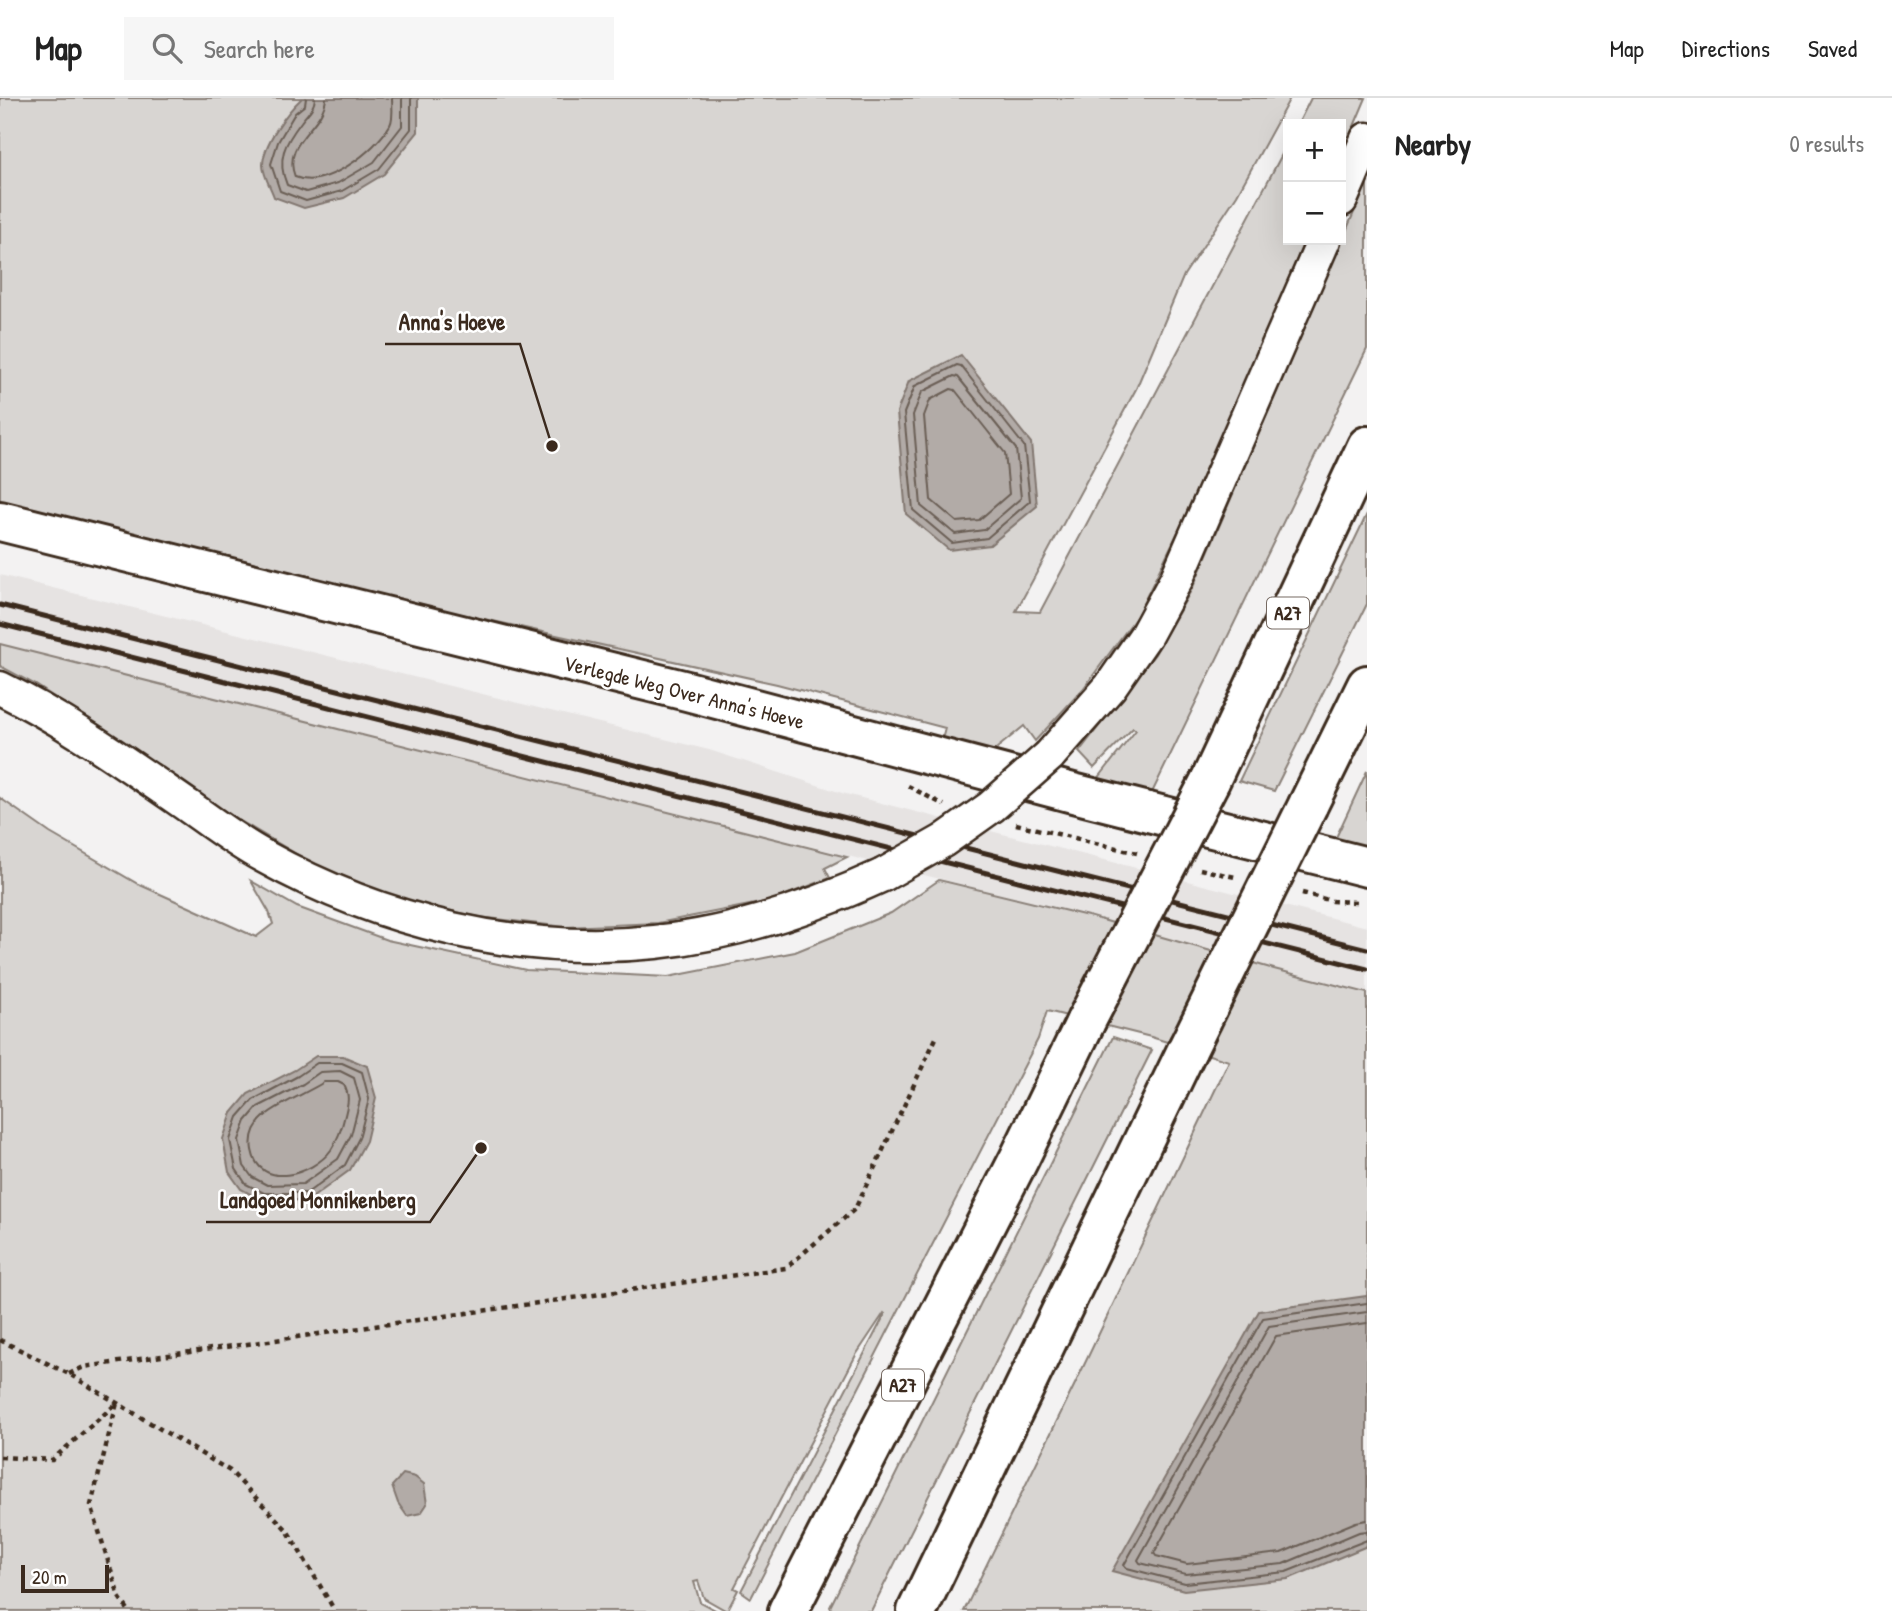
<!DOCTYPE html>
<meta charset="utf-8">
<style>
:root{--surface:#fff;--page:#f6f6f6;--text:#222;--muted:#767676;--line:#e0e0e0}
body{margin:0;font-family:"Patrick Hand",sans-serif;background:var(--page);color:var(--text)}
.controls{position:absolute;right:21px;top:21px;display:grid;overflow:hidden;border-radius:0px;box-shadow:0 7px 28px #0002}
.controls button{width:63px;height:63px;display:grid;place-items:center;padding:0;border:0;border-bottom:2px solid var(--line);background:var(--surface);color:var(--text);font:35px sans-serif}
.scale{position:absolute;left:21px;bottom:18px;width:88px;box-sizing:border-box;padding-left:7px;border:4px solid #3b2a1e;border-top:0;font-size:19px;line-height:24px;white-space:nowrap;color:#3b2a1e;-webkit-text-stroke:5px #fff;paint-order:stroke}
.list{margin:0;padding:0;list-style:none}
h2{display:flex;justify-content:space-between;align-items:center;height:91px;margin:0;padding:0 28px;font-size:30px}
h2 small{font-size:23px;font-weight:400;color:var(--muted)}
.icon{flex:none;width:38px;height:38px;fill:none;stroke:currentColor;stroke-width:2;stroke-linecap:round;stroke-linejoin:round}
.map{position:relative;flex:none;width:1367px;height:1513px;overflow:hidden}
header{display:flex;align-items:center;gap:42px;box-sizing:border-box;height:98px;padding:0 35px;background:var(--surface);border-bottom:2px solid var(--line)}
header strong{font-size:33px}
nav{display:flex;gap:38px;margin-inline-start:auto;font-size:24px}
.search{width:490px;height:63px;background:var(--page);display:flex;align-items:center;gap:18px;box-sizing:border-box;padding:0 24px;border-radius:0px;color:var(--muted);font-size:26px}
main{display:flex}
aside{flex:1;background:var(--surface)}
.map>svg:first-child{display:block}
.built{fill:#e6e3e2}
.green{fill:#d8d5d2;stroke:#8a8078;stroke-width:2}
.water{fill:#b2aba7;stroke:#827770;stroke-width:2}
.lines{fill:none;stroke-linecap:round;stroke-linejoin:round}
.shore{stroke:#6b5e55;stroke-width:2}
.minor-casing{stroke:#3b2a1e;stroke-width:37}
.major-casing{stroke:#3b2a1e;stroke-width:44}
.highway-casing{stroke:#3b2a1e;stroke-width:44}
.path{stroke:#3b2a1e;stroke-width:4.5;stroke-dasharray:5 5;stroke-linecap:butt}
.minor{stroke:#fff;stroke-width:32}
.major{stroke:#fff;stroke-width:38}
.highway{stroke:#fff;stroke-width:38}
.rail{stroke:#3b2a1e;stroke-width:5}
.minor-bridge-casing{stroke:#3b2a1e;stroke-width:37;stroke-linecap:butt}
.highway-bridge-casing{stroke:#3b2a1e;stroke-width:44;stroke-linecap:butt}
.minor-bridge{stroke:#fff;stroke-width:32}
.highway-bridge{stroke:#fff;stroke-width:38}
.labels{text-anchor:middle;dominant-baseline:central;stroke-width:5;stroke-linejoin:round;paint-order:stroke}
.shield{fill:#fff;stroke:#766a62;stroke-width:2}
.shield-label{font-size:19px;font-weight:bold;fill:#3b2a1e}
.street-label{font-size:21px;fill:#3b2a1e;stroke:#fff}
.leader{fill:none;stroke:#3b2a1e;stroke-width:2.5}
.callout-dot{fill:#3b2a1e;stroke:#fff;stroke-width:2.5}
.callout-label{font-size:23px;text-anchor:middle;font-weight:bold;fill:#3b2a1e;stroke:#fff;stroke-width:5;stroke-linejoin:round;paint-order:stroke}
</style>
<header>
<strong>Map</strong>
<div class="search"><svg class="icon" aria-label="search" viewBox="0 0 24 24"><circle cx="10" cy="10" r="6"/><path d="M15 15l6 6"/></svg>Search here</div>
<nav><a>Map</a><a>Directions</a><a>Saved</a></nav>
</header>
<main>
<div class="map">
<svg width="1367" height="1513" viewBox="0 0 1367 1513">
<rect width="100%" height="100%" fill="#f3f2f2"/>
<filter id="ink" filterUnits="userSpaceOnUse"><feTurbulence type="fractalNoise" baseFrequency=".0143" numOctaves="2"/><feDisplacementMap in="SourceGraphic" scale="14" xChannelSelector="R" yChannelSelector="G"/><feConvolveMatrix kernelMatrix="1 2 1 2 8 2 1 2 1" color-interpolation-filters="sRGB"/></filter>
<g filter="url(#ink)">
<path class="built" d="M 0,477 L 709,652 L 842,695 L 1367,829 L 1367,895 L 1274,871 L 1092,819 L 0,546 Z"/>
<g class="green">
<path d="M 0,0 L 1290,0 L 1237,97 L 1184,177 L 1136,291 L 1016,513 L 1040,514 L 1288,45 L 1288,142 L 1305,142 L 1196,397 L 1137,518 L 1083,591 L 1035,643 L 1024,628 L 991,655 L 942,642 L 945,630 L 777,586 L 443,512 L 81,427 L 0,406 Z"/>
<path d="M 1311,0 L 1366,0 L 1341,59 L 1341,26 L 1298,26 Z"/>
<path d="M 1367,84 L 1367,251 L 1148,703 L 1097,682 L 1136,632 L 1133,630 L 1094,670 L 1079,654 L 1155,556 L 1193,489 Z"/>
<path d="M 1367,416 L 1367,506 L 1274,693 L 1239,683 Z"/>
<path d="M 0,546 L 847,759 L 825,770 L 830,780 L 770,803 L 658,825 L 566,829 L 479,819 L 396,801 L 310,764 L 237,721 L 36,587 L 0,568 Z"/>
<path d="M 1367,673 L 1367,756 L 1332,748 Z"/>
<path d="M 0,700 L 50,735 L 138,786 L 256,839 L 273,826 L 269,814 L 251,783 L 297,809 L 387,842 L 526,872 L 668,879 L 795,854 L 891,815 L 939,782 L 1092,819 L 1274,871 L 1367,895 L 1367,1513 L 964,1513 L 1076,1284 L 1229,963 L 1151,939 L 1047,913 L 1038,941 L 751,1500 L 741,1493 L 885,1216 L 884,1215 L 856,1257 L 734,1490 L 738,1492 L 727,1513 L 704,1500 L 698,1483 L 694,1484 L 700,1504 L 717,1513 L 0,1513 Z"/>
<path d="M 1113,939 L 1152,952 L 871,1513 L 833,1513 L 830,1509 Z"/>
</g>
<g class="water">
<path d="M 302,0 L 418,0 L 418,34 L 384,76 L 344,100 L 304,110 L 274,99 C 271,90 263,77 263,67 C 263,46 287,14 302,0 Z"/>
<path d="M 961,257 L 1031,345 L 1037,408 L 990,447 L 949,452 L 906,416 L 897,314 L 909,283 Z"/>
<path d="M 316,958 L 343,958 L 367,968 L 376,1000 L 366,1043 L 350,1072 L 309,1102 L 263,1103 L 241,1091 L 229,1074 L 223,1041 L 232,1015 L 248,996 L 295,972 Z"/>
<path d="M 1367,1198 L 1367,1448 L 1288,1481 L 1184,1492 L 1112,1473 L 1259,1213 Z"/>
<path d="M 403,1376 L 415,1379 L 424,1386 L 427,1406 L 421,1415 L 407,1418 L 398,1405 L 392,1388 Z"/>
</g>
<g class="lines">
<g class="shore">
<path d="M 306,0 L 305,7 L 295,15 L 278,44 L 271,66 L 280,93 L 306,103 L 342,93 L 379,71 L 411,31 L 411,0"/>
<path d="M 315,0 C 314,12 307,15 301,24 C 285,45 276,61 287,87 L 306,94 L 338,85 L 374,64 L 402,28 L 402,0"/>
<path d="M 326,0 C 324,29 281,44 295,79 C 325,92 375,53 390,27 C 394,20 392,8 392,0"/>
<path d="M 957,267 L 961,268 L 1024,348 L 1030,403 L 987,440 L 952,445 L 913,412 L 904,315 L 915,288 Z"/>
<path d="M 954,278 L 958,279 L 1016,351 L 1021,400 L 984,432 L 955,436 L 921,408 L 913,317 L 922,294 Z"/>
<path d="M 951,291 L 955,292 L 1005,355 L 1009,396 L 979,422 L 957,424 L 931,402 L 924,318 L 930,302 Z"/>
<path d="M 317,965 L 342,965 L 362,974 L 369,1001 L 359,1040 L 345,1067 L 307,1095 L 264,1095 L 246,1086 L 236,1071 L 230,1042 L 238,1019 L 253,1002 L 298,978 Z"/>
<path d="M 340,973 L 354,980 L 360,1002 L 351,1037 L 338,1061 L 303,1086 L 267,1087 L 252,1079 L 244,1068 L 239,1042 L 246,1023 L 258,1009 L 303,986 L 320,974 Z"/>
<path d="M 324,984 L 338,984 L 344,987 C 350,998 348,1005 345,1017 C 342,1030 338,1041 331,1052 C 313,1077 259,1093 252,1052 C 250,1040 254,1028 264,1019 C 274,1008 309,994 324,984 Z"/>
<path d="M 1367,1205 L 1263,1220 L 1124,1467 L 1127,1470 L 1185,1485 L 1286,1474 L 1367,1442"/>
<path d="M 1367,1214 L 1269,1228 L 1138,1462 L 1140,1465 L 1186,1476 L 1283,1466 L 1359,1434 L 1367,1433"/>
<path d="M 1367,1225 L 1276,1238 L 1154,1455 L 1156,1458 L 1187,1466 L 1281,1455 L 1356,1424 L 1367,1422"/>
</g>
<defs>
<g id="minor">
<path d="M 1341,102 L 1367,41"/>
<path d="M 0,590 C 67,623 127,666 188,708 C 212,725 237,744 263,758 C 381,824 520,858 655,844 C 735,836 811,810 883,777"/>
<path d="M 1049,658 L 1110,589 L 1146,537 L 1177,480 L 1324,142"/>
</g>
<path id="major" d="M 0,423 L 687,593 L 1073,695 L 1367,769"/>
<g id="highway">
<path d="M 1210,683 L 1367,348"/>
<path d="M 1308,707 L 1367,587"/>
<path d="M 788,1513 L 1019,1061 L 1086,923"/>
<path d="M 917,1513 L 1188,950"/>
</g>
</defs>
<use href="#minor" class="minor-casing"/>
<use href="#major" class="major-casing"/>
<use href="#highway" class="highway-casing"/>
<g class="path">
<path d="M 908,688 L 944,707"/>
<path d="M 1016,726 L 1137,755"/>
<path d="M 1200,771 L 1235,779"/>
<path d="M 1302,795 L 1332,803 L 1359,804"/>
<path d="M 0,1242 L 69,1276 L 230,1373 L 287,1432 L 335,1513"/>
<path d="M 69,1276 L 84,1269 L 786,1170 L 855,1111 L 937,938"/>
<path d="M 0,1359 L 52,1362 L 117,1305 L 91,1407 L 119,1499 L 129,1513"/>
</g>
<use href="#minor" class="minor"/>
<use href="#major" class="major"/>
<use href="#highway" class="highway"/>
<g class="rail">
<path d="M 0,507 L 1367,851"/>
<path d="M 0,526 L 1367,871"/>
</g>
<defs>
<path id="minor-bridge" d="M 883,777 L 943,743 L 991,709 L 1049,658"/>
<g id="highway-bridge">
<path d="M 1086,923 L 1210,683"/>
<path d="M 1188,950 L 1308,707"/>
</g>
</defs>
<use href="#minor-bridge" class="minor-bridge-casing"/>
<use href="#highway-bridge" class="highway-bridge-casing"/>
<use href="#minor-bridge" class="minor-bridge"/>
<use href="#highway-bridge" class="highway-bridge"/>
</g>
</g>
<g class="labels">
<g class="shield">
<rect x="1267" y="499.5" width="42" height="31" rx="5"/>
<rect x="882" y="1271.5" width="42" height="31" rx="5"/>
</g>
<g class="shield-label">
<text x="1288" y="515">A27</text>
<text x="903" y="1287">A27</text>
</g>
<g class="street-label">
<text transform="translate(684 594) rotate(14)">Verlegde Weg Over Anna's Hoeve</text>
</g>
</g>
<path class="leader" d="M552 348L520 246H385M481 1050L430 1124H206"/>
<g class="callout-dot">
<circle cx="552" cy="348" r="7"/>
<circle cx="481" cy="1050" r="7"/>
</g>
<g class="callout-label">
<text x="452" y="232">Anna's Hoeve</text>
<text x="318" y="1110">Landgoed Monnikenberg</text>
</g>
</svg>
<div class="controls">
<button>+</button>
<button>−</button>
</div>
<div class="scale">20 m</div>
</div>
<aside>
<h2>Nearby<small>0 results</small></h2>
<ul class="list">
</ul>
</aside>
</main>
